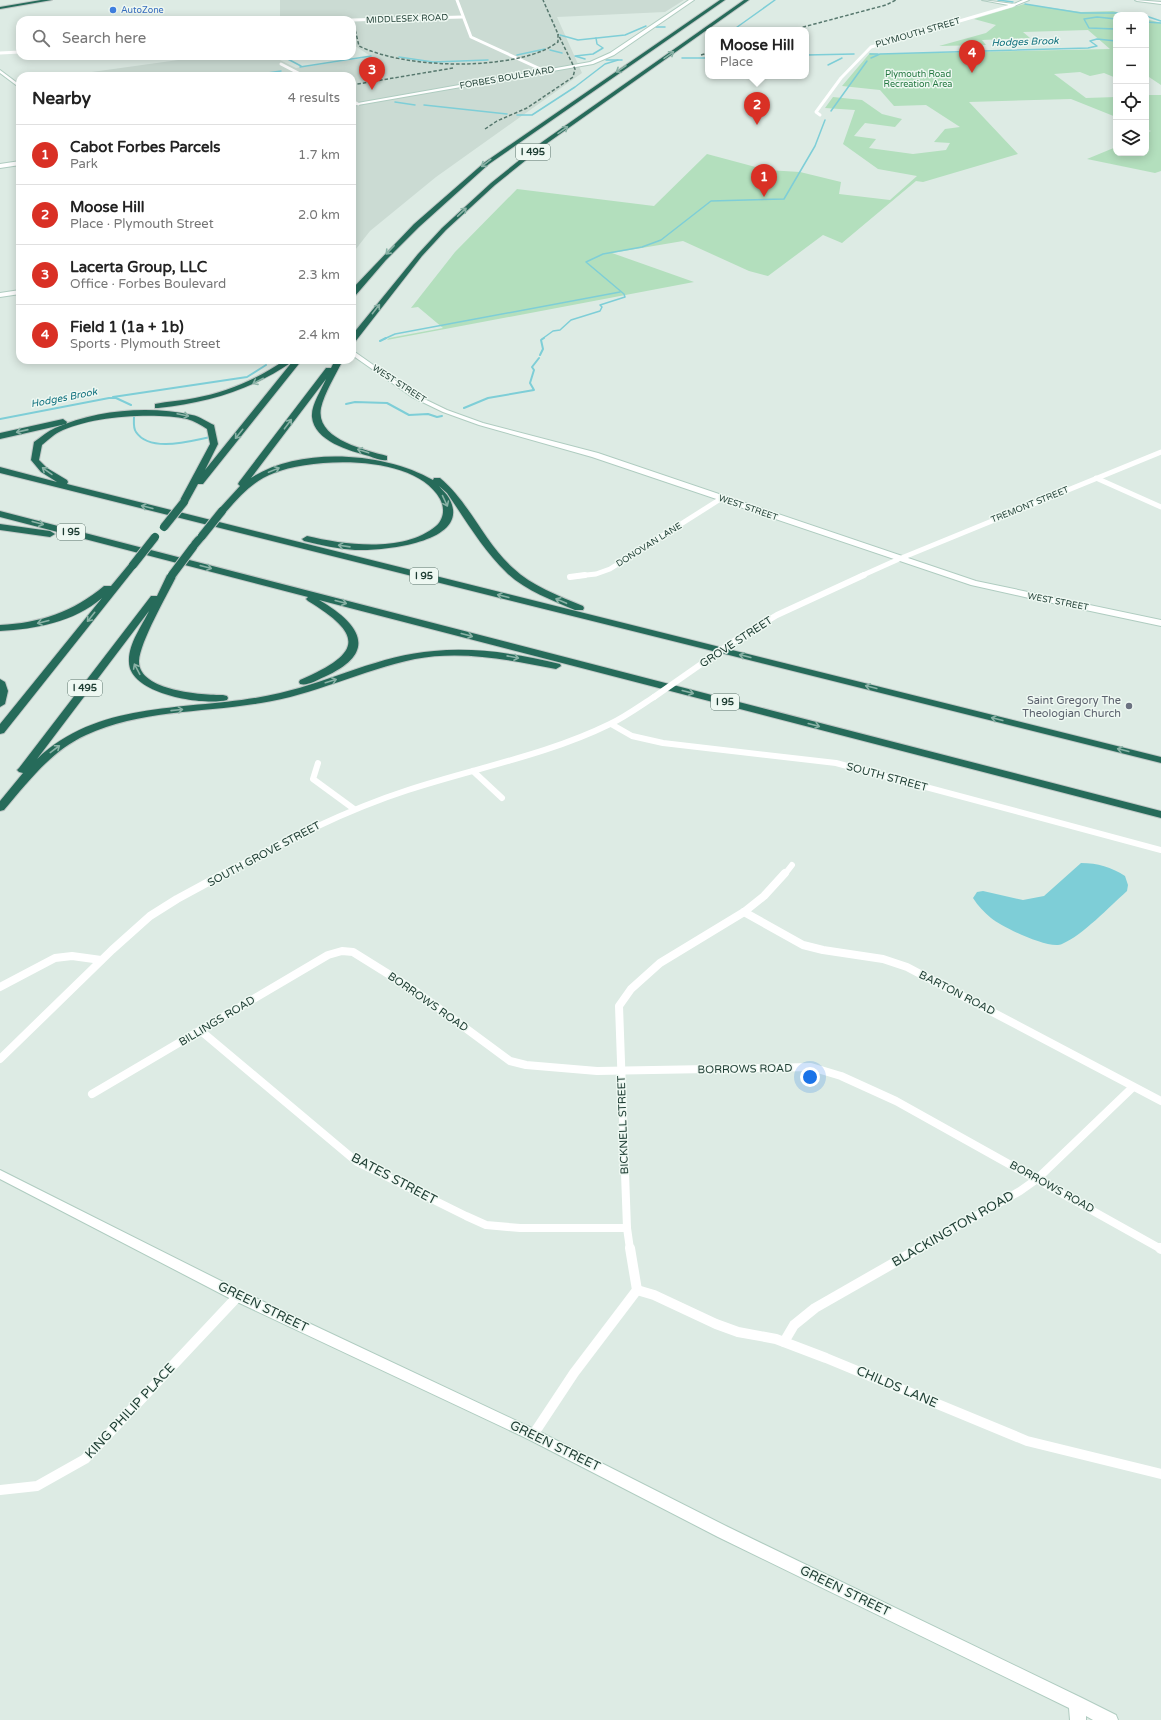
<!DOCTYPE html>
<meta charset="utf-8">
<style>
:root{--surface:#fff;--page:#f2f2f2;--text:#222;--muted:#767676;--line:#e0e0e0;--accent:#d93025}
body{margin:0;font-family:"Varela Round",sans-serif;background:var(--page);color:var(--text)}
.controls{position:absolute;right:12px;top:12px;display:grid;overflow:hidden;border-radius:8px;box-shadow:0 2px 10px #0003}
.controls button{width:36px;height:36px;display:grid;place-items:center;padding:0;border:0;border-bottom:1px solid var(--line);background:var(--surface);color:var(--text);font:20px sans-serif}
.you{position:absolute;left:810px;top:1077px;width:14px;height:14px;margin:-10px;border:3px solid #fff;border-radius:50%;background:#1a73e8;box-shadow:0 0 0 6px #1a73e833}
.badge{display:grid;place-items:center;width:26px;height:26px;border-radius:50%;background:var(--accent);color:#fff;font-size:13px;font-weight:700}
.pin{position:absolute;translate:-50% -33px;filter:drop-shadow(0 1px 2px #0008)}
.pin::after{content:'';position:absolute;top:21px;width:14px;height:12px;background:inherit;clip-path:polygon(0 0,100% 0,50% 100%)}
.popup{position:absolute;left:705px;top:27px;width:104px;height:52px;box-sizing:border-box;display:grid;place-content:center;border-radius:8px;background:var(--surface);filter:drop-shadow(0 1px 3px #0005);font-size:13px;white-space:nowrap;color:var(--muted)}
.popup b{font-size:15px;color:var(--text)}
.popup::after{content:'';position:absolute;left:50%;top:100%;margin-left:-8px;border:8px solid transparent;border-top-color:var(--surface)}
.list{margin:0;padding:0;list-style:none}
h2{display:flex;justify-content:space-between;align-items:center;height:52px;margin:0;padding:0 16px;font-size:17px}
h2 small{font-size:13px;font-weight:400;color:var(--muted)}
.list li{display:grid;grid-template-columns:26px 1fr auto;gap:12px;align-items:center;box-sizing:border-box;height:60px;padding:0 16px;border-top:1px solid var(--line)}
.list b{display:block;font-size:15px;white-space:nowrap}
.list p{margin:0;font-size:13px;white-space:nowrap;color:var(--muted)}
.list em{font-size:13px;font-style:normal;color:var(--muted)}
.icon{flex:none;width:22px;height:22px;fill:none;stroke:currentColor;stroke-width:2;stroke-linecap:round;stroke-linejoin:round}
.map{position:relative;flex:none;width:1161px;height:1720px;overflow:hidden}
.search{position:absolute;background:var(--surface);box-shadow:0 2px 10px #0003;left:16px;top:16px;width:340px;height:44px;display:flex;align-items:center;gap:10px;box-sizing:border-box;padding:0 14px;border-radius:12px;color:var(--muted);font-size:15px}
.panel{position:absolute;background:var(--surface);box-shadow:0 2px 10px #0003;left:16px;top:72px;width:340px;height:292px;border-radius:12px}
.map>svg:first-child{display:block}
.built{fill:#cbdbd3}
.green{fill:#b3dfbd}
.water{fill:#7eced7}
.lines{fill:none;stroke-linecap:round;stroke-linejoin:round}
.stream-far1{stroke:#7eced7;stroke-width:1.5}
.stream{stroke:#7eced7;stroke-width:2}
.secondary-casing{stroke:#afccc0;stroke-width:2}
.highway-casing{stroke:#c0c8c6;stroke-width:2}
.street-far4{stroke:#fff;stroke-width:3}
.street-far3{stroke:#fff;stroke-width:5}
.street-far2{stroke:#fff;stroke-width:6}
.street-far1{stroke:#fff;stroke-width:8}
.street{stroke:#fff;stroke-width:10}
.secondary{fill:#fff;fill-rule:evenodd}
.highway{fill:#266b5a;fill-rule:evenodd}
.rail{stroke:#57786e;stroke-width:1.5;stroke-dasharray:3.5 2;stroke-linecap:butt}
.highway-bridge-casing{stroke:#c0c8c6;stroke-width:10;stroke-linecap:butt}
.street-bridge{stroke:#fff;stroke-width:6}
.highway-bridge{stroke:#266b5a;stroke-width:8}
.oneway{stroke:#8ab2a6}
.shop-dot{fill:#3f7fe0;stroke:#eef8f2;stroke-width:1.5}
.worship-dot{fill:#6b7280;stroke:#eef8f2;stroke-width:1.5}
.labels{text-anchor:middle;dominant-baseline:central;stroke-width:3;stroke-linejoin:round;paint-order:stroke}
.far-shop-label{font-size:9px;fill:#366cbe;stroke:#eef8f2;text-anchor:start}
.far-street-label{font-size:9px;fill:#1d3c32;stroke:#eef8f2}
.far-park-label{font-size:9px;fill:#237740;stroke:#eef8f2}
.far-water-label{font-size:10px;font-style:italic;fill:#11717e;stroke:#eef8f2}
.shield{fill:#eef8f2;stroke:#5c746c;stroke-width:1}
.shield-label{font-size:10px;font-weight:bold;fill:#1d3c32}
.street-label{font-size:11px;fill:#1d3c32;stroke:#eef8f2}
.worship-label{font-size:11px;fill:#5b616d;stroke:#eef8f2;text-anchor:end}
.near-street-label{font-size:13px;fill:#1d3c32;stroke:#eef8f2}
</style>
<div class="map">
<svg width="1161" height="1720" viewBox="0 0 1161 1720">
<rect width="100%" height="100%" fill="#ddebe4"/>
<path class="built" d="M 280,0 L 684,0 L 665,12 L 557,17 L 582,73 L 436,177 L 370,231 L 352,254 L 352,76 L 63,76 L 207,56 L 272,56 L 296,68 L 372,57 L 352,44 L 352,20 L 280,20 Z"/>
<g class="green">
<path d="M 1024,4 L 1081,12 L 1113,11 L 1128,15 L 1116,15 L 1116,71 L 1113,72 L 1116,71 L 1116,78 L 1104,73 L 1090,76 L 1080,72 L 1054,74 L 1086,98 L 1116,97 L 1116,117 L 1071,99 L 969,102 L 1018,154 L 923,182 L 916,181 L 842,243 L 823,235 L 768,276 L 749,271 L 683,241 L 612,253 L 694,282 L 387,340 L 389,338 L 443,328 L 418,307 L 411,308 L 455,252 L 517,189 L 654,206 L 707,154 L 767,170 L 800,172 L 841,182 L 839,194 L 890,200 L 917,176 L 878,169 L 843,144 L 855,110 L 825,108 L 833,97 L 862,100 L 882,114 L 902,119 L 895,127 L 865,123 L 854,136 L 876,139 L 869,148 L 913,154 L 946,150 L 950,143 L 934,142 L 945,129 L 960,127 L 926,105 L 894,106 L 880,90 L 842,86 L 870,53 L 879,54 L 1110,49 L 1088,30 L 1023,32 L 1030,38 L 982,40 L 986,45 L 939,46 L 986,33 L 996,25 L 974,19 Z"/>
<path d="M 1146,19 L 1161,23 L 1161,85 L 1146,75 Z"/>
<path d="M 1146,95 L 1161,95 L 1161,171 L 1155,173 L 1087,159 L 1116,147 L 1116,153 L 1146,153 L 1146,133 L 1151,131 L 1146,129 Z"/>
</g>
<path class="water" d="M 1081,863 C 1098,863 1111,867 1125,876 L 1128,885 L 1127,891 C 1109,907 1083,935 1062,944 C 1049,950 1002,927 991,918 C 984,912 978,906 973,898 L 977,892 L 983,891 L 1023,900 L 1044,896 Z"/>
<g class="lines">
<g class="stream-far1">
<path d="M 998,0 L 1013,2"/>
<path d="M 1025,4 L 1081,13 L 1137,13 L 1143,15"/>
<path d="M 1146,16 L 1161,21"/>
<path d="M 1116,19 L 1097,17 L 1084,19 L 1089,28 L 1116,29"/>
<path d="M 1146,22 L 1161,23"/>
<path d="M 656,27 L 665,27"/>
<path d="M 733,30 L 775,0"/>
<path d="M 560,35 L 578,40 L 625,35 L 646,26"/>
<path d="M 550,50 L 562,53"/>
<path d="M 870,54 L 878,54"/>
<path d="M 517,55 L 545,49"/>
<path d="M 806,55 L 854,54"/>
<path d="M 282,56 L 301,66"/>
<path d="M 399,57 L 433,62 L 488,60"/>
<path d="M 682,58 L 708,58"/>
<path d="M 871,58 L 880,54 L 1088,48 L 1097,46 L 1090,41 L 1097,39 L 1116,41"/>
<path d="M 585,59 L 575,56 L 593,54 L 603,48 L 597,44 L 596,38"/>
<path d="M 606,60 L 622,60"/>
<path d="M 828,65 L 842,58"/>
<path d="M 300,67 L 371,56"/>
<path d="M 248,76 L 281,71"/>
<path d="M 395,102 L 415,105"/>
<path d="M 424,105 L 507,114"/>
<path d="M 831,111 L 867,61"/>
<path d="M 517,115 L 532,115 L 575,87 L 605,64 L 618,60"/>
<path d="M 384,339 L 395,334 L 620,292"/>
<path d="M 542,339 L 553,331 L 560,330 L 571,320 L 600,311 L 602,307 L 600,305 L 625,297 L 624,294 L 586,262 L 603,254 L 642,247 L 661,240 L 711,201 L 784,199 L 815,146 L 825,120"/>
</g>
<g class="stream">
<path d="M 380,341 L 386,338"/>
<path d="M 540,355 L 543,349 L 541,340 L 544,338"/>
<path d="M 113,397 L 247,377 L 266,365"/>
<path d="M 346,404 L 355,402 L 387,403 L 409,415 L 428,414 L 437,417 L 442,416"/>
<path d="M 464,408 L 488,398 L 534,390 L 530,383 L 534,370 L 532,367 L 539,358"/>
<path d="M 134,417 C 134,422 133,428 136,432 C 150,453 190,441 210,437"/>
<path d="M 0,419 L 109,398 L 116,398 L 131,405"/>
</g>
<defs>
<g id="secondary">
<path d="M 689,0 L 694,0 L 614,55 L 593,64 L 352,106 L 352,104 L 590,62 L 610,53 Z"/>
<path d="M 982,0 L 1014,4 L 1023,0 L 1029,0 L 1014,6 Z"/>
<path d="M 1135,0 L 1161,2 L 1161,4 L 1137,1 Z"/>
<path d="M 0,70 L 20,85 L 20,88 L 0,73 Z"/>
<path d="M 20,161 L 20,165 L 0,168 L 0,164 Z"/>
<path d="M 20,290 L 20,294 L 0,297 L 0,293 Z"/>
<path d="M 352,350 L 416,395 L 447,410 L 483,423 L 598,453 L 976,581 L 1161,620 L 1161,626 L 1029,598 L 971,585 L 592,457 L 479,425 L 443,412 L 412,397 L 352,355 Z"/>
<path d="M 0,1170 L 243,1292 L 538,1431 L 728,1527 L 1082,1698 L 1116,1715 L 1118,1720 L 1093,1720 L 1086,1716 L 1086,1720 L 1070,1720 L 1069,1708 L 718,1537 L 528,1439 L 233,1300 L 0,1179 Z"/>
</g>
<g id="highway">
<path d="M 41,0 L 52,0 L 0,9 L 0,7 Z"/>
<path d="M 720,0 L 725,0 L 489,164 L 419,227 L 386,260 L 355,296 L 352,296 L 352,289 L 414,224 L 485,162 Z"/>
<path d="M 744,0 L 749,0 L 546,144 L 495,185 L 446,230 L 422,256 L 355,342 L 352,342 L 352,335 L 418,254 L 442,228 L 491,183 L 542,142 Z"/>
<path d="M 285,360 L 302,360 L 203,484 L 198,484 L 187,504 L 184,505 L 179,502 L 210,444 L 207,429 C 201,425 194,421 187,419 C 154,412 90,416 59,432 C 53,435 47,441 42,445 L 39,460 L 47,468 L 67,480 L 68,482 L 67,484 L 1161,757 L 1161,763 L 0,473 L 0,467 L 57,482 L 41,472 L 31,460 L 34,442 C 41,437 48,431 55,428 C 95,410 149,405 192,415 C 199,416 207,422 214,425 L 218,444 L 205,470 L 292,362 C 251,390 207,403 158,408 L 155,408 L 155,404 C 168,401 182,401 195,398 C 228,392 257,379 285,360 Z"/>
<path d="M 335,360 L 343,360 C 336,374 324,394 321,408 C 315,439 365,450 387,456 L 387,460 C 381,461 375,458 369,456 C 350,451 314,441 312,417 C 311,405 321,391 326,379 L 251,478 C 299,446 385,452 433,480 L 434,478 L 440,478 C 470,503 484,542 513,568 C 532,586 559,596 583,606 L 584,608 L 583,610 L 575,610 C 552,600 524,590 506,572 C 483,550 465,519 447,493 L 439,486 C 442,490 447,494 449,498 C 474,543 380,551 355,550 C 338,549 321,545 304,541 L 302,539 L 307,536 C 345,545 404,553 436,526 C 444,519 445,508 440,499 C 415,454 315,457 274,473 C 254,480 239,497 225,513 L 219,513 L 219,509 L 240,486 L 238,484 L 239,482 L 326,368 L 331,368 Z"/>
<path d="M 63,419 L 67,422 L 66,424 L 0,439 L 0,433 Z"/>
<path d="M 0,511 L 1161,811 L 1161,818 L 319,600 C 361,624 379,653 324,677 C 317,680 308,686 300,684 L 299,682 L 300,680 C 360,654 366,636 308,601 L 306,599 L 308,597 L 0,517 Z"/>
<path d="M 0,524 L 50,531 L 55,534 L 50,537 L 0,530 Z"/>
<path d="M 202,533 L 207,536 L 196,549 L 190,549 C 188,544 197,535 202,533 Z"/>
<path d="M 133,562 L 136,563 L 136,567 L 4,733 L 0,734 L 0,724 L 102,598 C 74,622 36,629 0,631 L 0,625 C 40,623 73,612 104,586 L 111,586 L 130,563 Z"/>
<path d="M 172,572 L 177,575 C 167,595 140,642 139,661 C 138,691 203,695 223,695 L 227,696 L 228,698 L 227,700 C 203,706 129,694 129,662 C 128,644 142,626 149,611 L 37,759 C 103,696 198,713 280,693 C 332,681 380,655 434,651 C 476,647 519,654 560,664 L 561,666 L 556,669 C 510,660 462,650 415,659 C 362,670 314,695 261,703 C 202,713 141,710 86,735 C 51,751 28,782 4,810 L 0,811 L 0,801 L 23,773 L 19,772 L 17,770 L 19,768 L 151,596 L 157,596 L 167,575 Z"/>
<path d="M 0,679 L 5,682 L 8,691 L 5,704 L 0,707 Z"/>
</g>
</defs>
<use href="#secondary" class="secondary-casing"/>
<use href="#highway" class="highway-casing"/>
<g class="street-far4">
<path d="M 457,0 L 471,37 L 547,72"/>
<path d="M 352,20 L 462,17"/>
<path d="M 0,53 L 20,52"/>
<path d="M 281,64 L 304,76"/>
<path d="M 352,101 L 358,104"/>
<path d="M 820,115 L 816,112 L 841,78 L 871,47 L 1014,5"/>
</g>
<g class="street-far3">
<path d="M 1096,478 L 1161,507"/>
<path d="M 577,576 L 596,574 L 610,569 L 722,498"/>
<path d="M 861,576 L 899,559 L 1161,452"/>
</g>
<g class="street-far2">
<path d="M 570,577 L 585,575"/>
<path d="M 737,639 L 777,615 L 864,575"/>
<path d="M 611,724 L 632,736 L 663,743 L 836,763 L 1161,850"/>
<path d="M 318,763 L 313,779 L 354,809"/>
<path d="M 473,771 L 502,798"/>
<path d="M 223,874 C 284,842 343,811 408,790 C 475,768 547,755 610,724 C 625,717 640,706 654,697"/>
<path d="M 785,874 L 792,865"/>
</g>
<g class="street-far1">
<path d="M 744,912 L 803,945 L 823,950 L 883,959 L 907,967 L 1161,1101"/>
<path d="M 0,987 L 55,958 L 72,956 L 101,960"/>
<path d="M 201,1031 L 357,1162 L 466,1216 L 486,1225 L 520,1228 L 627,1228"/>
<path d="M 0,1059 L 112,950 L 150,916 L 177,899 L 225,873"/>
<path d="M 92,1094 L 328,955 L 342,951 L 353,952 L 414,990 L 510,1061 L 526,1065 L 597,1071 L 811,1067 L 841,1076 L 896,1101 L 1161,1249"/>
<path d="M 630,1249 L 627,1228 L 619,1006 L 631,989 L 660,963 L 744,912 L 764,896 L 785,873"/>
<path d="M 918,1249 L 1020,1191 L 1037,1179 L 1133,1087"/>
</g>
<g class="street">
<path d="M 1160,1248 L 1161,1249"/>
<path d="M 637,1290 L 654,1295 L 716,1324 L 738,1332 L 776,1339 L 826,1358 L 1027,1441 L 1161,1474"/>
<path d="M 784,1342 L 794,1325 L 815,1308 L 920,1248"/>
<path d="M 533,1435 L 574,1373 L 637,1290 L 630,1248"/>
<path d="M 0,1490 L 37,1486 L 85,1459 L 238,1296"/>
</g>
<use href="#secondary" class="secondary"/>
<use href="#highway" class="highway"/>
<g class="rail">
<path d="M 354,25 L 359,46 C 404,68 495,70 542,51 C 548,49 553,45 558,42 L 558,34 L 543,0"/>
<path d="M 792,30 L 886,5 L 896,0"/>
<path d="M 701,55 L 708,53"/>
<path d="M 352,85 L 453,68"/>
<path d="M 485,129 L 497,121 L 527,108 L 573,77 L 575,69 L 558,34"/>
</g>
<defs>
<g id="highway-bridge">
<path d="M 164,527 L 184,502"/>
<path d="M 202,536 L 222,511"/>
<path d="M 133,565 L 155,537"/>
<path d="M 172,575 L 193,547"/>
</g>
</defs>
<use href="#highway-bridge" class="highway-bridge-casing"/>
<path class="street-bridge" d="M 654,697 L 737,639"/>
<use href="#highway-bridge" class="highway-bridge"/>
</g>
<defs><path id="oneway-shaft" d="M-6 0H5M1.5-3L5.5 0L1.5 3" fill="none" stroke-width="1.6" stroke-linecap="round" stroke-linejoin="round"/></defs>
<g class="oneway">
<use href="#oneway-shaft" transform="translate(669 55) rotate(-35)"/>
<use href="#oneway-shaft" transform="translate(621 69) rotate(146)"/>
<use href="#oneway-shaft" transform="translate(563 130) rotate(-35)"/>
<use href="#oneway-shaft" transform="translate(486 163) rotate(142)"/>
<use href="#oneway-shaft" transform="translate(462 212) rotate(-43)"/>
<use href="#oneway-shaft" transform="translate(390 250) rotate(133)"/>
<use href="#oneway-shaft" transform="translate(376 309) rotate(-52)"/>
<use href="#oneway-shaft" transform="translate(258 381) rotate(153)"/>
<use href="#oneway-shaft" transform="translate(183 415) rotate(12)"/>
<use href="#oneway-shaft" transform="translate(288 424) rotate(-53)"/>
<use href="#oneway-shaft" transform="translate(22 431) rotate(167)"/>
<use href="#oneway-shaft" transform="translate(239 434) rotate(129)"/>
<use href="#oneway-shaft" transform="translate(363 451) rotate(-162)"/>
<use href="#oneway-shaft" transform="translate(274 470) rotate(-22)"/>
<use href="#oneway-shaft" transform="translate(47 471) rotate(-145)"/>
<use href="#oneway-shaft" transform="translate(445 501) rotate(65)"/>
<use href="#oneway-shaft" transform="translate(147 507) rotate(-166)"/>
<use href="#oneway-shaft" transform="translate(38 523) rotate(15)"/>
<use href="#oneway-shaft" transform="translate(344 546) rotate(-172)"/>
<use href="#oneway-shaft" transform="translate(206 567) rotate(15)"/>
<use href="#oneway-shaft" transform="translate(503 596) rotate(-166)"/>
<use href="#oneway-shaft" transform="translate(561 601) rotate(-157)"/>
<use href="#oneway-shaft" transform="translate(341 602) rotate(15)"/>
<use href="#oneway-shaft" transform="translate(91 617) rotate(129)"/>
<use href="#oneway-shaft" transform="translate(43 622) rotate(166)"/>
<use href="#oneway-shaft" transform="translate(467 635) rotate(15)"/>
<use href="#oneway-shaft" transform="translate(745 656) rotate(-166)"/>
<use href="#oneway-shaft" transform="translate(513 657) rotate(11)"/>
<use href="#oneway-shaft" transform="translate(137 669) rotate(-118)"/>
<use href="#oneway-shaft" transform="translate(331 681) rotate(-17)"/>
<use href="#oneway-shaft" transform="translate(871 687) rotate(-166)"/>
<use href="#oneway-shaft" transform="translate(688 692) rotate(15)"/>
<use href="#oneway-shaft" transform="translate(177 710) rotate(-6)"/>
<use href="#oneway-shaft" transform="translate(997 719) rotate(-166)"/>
<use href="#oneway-shaft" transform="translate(814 725) rotate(15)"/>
<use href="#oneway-shaft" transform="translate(55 749) rotate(-37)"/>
<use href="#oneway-shaft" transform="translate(1123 750) rotate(-166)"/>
</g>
<circle class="shop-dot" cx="113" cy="10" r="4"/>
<circle class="worship-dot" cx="1129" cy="706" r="4"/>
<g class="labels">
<g class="far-shop-label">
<text x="121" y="10">AutoZone</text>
</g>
<g class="far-street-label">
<text transform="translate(407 19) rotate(-2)">MIDDLESEX ROAD</text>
<text transform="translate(918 33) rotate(-16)">PLYMOUTH STREET</text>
<text transform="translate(507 78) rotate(-10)">FORBES BOULEVARD</text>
<text transform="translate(399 384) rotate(33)">WEST STREET</text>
<text transform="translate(1030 505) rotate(-22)">TREMONT STREET</text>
<text transform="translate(748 508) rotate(19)">WEST STREET</text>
<text transform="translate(649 545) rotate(-32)">DONOVAN LANE</text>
<text transform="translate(1058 602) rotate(11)">WEST STREET</text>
</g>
<g class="far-park-label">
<text x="918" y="74">Plymouth Road<tspan x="918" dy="10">Recreation Area</tspan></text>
</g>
<g class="far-water-label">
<text transform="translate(1025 42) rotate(-2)">Hodges Brook</text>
<text transform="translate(64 398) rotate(-11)">Hodges Brook</text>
</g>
<g class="shield">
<rect x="516" y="144" width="34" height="16" rx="3"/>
<rect x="57" y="524" width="28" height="16" rx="3"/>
<rect x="410" y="568" width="28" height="16" rx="3"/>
<rect x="68" y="680" width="34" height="16" rx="3"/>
<rect x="711" y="694" width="28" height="16" rx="3"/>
</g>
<g class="shield-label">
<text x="533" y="152">I 495</text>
<text x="71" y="532">I 95</text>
<text x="424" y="576">I 95</text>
<text x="85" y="688">I 495</text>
<text x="725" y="702">I 95</text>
</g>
<g class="street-label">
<text transform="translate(736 642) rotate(-33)">GROVE STREET</text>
<text transform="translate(887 777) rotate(15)">SOUTH STREET</text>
<text transform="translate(264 854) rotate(-28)">SOUTH GROVE STREET</text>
<text transform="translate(957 993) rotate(27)">BARTON ROAD</text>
<text transform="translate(428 1002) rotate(35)">BORROWS ROAD</text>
<text transform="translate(217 1021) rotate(-31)">BILLINGS ROAD</text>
<text transform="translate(745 1069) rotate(-1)">BORROWS ROAD</text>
<text transform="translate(623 1125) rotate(-92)">BICKNELL STREET</text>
<text transform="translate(1052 1187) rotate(29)">BORROWS ROAD</text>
</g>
<g class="worship-label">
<text x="1121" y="700">Saint Gregory The<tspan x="1121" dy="13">Theologian Church</tspan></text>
</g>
<g class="near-street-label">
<text transform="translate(394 1179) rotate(28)">BATES STREET</text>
<text transform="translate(953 1229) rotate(-30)">BLACKINGTON ROAD</text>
<text transform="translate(263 1307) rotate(26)">GREEN STREET</text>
<text transform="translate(897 1387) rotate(23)">CHILDS LANE</text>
<text transform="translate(130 1411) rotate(-47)">KING PHILIP PLACE</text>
<text transform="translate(555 1446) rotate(26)">GREEN STREET</text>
<text transform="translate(845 1591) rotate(26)">GREEN STREET</text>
</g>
</g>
</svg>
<div class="controls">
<button>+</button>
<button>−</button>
<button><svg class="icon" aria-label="locate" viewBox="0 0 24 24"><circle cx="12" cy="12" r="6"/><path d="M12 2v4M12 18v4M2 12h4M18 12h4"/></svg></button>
<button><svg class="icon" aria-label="layers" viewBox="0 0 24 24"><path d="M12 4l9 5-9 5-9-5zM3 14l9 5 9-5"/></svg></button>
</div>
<div class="you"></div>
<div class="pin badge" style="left:764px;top:197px">1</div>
<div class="pin badge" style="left:757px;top:125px">2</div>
<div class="popup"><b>Moose Hill</b>Place</div>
<div class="pin badge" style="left:372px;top:90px">3</div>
<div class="pin badge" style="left:972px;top:73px">4</div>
<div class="search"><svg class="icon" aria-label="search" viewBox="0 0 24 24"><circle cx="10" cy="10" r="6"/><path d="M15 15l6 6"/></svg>Search here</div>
<section class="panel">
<h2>Nearby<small>4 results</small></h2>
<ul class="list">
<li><span class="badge">1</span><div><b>Cabot Forbes Parcels</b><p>Park</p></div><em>1.7 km</em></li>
<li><span class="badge">2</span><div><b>Moose Hill</b><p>Place · Plymouth Street</p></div><em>2.0 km</em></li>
<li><span class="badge">3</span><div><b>Lacerta Group, LLC</b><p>Office · Forbes Boulevard</p></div><em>2.3 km</em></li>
<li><span class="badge">4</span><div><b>Field 1 (1a + 1b)</b><p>Sports · Plymouth Street</p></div><em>2.4 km</em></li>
</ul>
</section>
</div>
